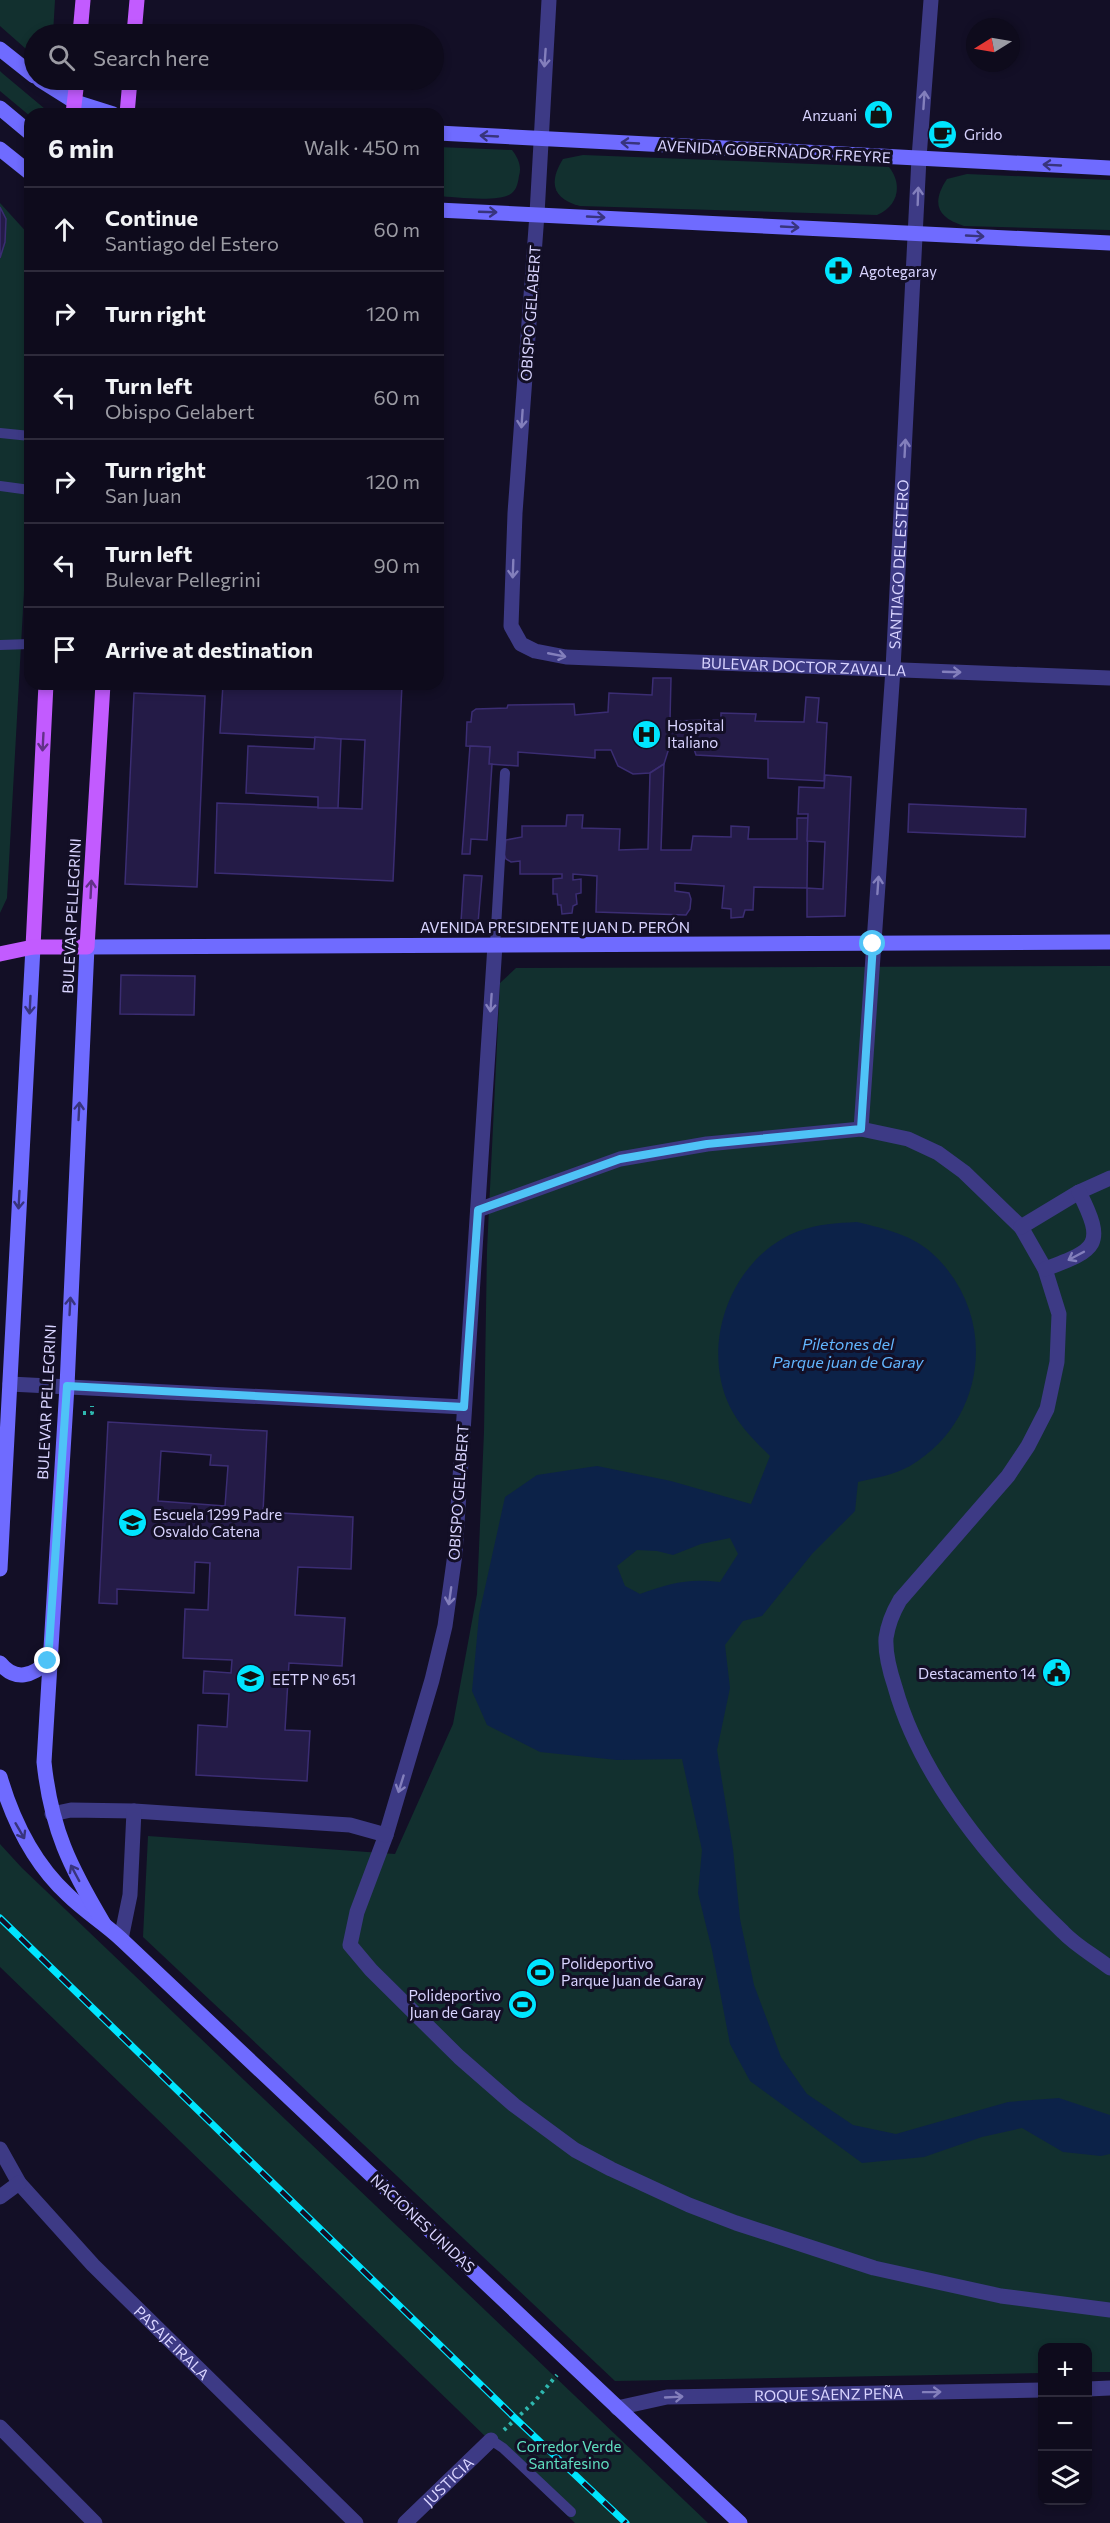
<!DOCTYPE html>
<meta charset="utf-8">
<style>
:root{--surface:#0e0b1c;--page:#171425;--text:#f1f3f6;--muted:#9b9ba3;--line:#2e2b3b}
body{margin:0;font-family:Commissioner,sans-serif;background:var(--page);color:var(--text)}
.controls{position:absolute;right:18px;bottom:18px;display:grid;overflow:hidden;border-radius:12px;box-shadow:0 3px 9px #0003}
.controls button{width:54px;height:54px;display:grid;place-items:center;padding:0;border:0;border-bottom:2px solid var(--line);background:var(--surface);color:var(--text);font:30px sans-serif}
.compass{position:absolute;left:966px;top:18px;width:54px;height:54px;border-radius:50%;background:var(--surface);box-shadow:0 3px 9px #0003;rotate:259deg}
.stop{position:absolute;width:18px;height:18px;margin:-14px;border:4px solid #4fc3f7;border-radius:50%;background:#fff}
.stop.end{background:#4fc3f7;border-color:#fff;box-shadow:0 2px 6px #0008}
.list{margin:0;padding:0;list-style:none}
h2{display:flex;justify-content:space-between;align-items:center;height:78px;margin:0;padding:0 24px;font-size:26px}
h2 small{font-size:20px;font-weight:400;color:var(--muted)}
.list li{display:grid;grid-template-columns:39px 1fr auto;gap:18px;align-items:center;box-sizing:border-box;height:84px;padding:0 24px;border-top:2px solid var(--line)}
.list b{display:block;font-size:22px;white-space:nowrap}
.list p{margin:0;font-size:20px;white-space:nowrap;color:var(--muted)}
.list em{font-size:20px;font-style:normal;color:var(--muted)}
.icon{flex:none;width:33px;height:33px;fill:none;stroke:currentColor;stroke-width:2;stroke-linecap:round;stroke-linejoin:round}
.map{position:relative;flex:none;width:1110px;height:2523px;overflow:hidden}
.search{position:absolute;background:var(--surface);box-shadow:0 3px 9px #0003;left:24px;top:24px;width:420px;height:66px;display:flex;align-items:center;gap:15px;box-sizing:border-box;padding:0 21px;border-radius:33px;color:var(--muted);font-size:22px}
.panel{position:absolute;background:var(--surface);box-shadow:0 3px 9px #0003;left:24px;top:108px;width:420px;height:582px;border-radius:18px}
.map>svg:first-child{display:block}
.green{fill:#12302f}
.water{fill:#0c2248;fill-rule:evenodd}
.building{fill:#241b47;stroke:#3b2d73;stroke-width:1.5;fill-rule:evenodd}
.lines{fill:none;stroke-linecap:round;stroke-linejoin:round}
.path{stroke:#2fb8b0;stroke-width:4;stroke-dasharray:3 4.5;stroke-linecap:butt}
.lane{stroke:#3d3a85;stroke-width:10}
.street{stroke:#3d3a85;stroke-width:15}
.secondary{stroke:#6f6bff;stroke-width:15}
.primary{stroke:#c25bff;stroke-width:15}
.rail-casing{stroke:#00e5ff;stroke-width:7}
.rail{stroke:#130f26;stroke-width:4.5;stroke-dasharray:14;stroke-linecap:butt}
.oneway{stroke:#837fbc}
.oneway2{stroke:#38347d}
.oneway3{stroke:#623188}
.route{stroke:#4fc3f7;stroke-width:8}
.labels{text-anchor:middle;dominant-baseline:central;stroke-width:6;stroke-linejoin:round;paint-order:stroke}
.poi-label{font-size:15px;fill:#d9d4ff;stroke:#130f26;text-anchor:start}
.street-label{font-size:15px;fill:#d9d4ff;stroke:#130f26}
.park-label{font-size:15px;fill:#5fe0c0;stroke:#130f26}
.water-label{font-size:16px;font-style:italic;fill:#62b6ff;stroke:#130f26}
</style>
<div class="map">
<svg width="1110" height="2523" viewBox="0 0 1110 2523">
<rect width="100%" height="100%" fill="#130f26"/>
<g class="green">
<path d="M 0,0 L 55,0 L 53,34 L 34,34 L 34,56 L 0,26 Z"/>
<path d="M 0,71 L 2,73 L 51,114 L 30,114 L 30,116 L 0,91 Z"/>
<path d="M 438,147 L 512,150 C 518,158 522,166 519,176 C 518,182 517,189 512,193 C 501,203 454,197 438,196 Z"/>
<path d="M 583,155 L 889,167 C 903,185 898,206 877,215 L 580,206 C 553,199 548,183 563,159 Z"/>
<path d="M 967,174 L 1110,180 L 1110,230 L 964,226 C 937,218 931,203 947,179 Z"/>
<path d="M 0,203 L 30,236 L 30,483 L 7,898 L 0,913 Z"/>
<path d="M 1110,966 L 1110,2372 L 1088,2372 L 1088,2348 L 1042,2348 L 1042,2373 L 615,2381 L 143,1937 L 148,1836 L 395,1854 L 453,1724 L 477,1594 L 484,1432 L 487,1250 L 500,983 L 516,968 Z"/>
<path d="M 0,1844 L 22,1868 L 708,2523 L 575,2523 L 0,1967 Z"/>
</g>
<path class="water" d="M 857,1222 C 885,1229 914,1235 935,1256 C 999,1318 986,1421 910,1466 C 894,1475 875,1478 858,1482 L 855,1511 L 812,1554 L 762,1616 L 743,1621 L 725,1645 L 730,1688 L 717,1750 L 733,1849 L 740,1919 L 754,1985 L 781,2057 L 807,2094 L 853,2125 L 896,2134 L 1008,2102 L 1059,2098 L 1110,2115 L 1110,2154 L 1101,2156 L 1063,2152 L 1022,2128 L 982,2137 L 924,2157 L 862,2163 L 750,2081 L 730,2044 L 712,1950 L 698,1893 L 702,1850 L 682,1759 L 617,1760 L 540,1752 L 487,1725 L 472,1691 L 479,1615 L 505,1497 L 537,1475 L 597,1466 L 671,1481 L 751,1504 L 770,1456 C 755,1441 740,1427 730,1407 C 699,1343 732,1256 799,1231 C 818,1224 837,1223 857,1222 ZM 730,1538 L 738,1554 L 720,1582 C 688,1578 670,1583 640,1594 L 625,1586 L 617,1566 L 637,1550 L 657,1551 L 673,1555 L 701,1544 Z"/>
<g class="building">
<path d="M 0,207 L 6,219 L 5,242 L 0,258 Z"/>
<path d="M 653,678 L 671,678 L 670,721 L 721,720 L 721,713 L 756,714 L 755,721 L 804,722 L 806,697 L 819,698 L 817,722 L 827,723 L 824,781 L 768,778 L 768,759 L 696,755 L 693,746 L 669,748 L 664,764 L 650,773 L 633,774 L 618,766 L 611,750 L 595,750 L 595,758 L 518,752 L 518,766 L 489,764 L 490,747 L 466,746 L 467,722 L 471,722 L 472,712 L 476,709 L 507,708 L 508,705 L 574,704 L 575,715 L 608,712 L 609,693 L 652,695 Z"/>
<path d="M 223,684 L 402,684 L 393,881 L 215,873 L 217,803 L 362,809 L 365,740 L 220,733 Z"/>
<path d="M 134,693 L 205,696 L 197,887 L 125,884 Z"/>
<path d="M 315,737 L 341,739 L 338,808 L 318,808 L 318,797 L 246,793 L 248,746 L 314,749 Z"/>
<path d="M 470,746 L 490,747 L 489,764 L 492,764 L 487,840 L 471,839 L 470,854 L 462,854 Z"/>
<path d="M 664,764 L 661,850 L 691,850 L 693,836 L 731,837 L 731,826 L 749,827 L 748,839 L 797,839 L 797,818 L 808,818 L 807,888 L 754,887 L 753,910 L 745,910 L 743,917 L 731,918 L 731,909 L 722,908 L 724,886 L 675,883 L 675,891 L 689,893 L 691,899 L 690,909 L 686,915 L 596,912 L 597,876 L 573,874 L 573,880 L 581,879 L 581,893 L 576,894 L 577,904 L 573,906 L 572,913 L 562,914 L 561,905 L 558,905 L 557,894 L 553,894 L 553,879 L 562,878 L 562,874 L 520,874 L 520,861 L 511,862 L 506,859 L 504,854 L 506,840 L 522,837 L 522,826 L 566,826 L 567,815 L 583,815 L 582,828 L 620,829 L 619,850 L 648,849 L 650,773 Z"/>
<path d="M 825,775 L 851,777 L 845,916 L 807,917 L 807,888 L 823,889 L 825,842 L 807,841 L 808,814 L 798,814 L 799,787 L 824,788 Z"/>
<path d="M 909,804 L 1026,809 L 1025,837 L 908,832 Z"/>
<path d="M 464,875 L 482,876 L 478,923 L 461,922 Z"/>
<path d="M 121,975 L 195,976 L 194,1015 L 120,1014 Z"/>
<path d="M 108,1422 L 267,1431 L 263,1512 L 353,1517 L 351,1569 L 298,1567 L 295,1615 L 345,1618 L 342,1666 L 289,1663 L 285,1730 L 310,1731 L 307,1781 L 196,1775 L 198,1725 L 227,1727 L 229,1694 L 203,1693 L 204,1671 L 231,1673 L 232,1660 L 183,1658 L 185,1609 L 208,1610 L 210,1563 L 195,1562 L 194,1593 L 117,1589 L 117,1604 L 99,1603 ZM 161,1451 L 211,1455 L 210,1465 L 228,1466 L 225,1506 L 158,1501 Z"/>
</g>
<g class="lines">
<g class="path">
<path d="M 83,1413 L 92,1413 L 92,1406"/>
<path d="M 504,2430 L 534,2402 L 557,2375"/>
</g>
<g class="lane">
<path d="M 0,433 L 30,436"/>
<path d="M 0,486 L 30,490"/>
<path d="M 0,645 L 30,644"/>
<path d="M 495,945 L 505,773"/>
<path d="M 491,2440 L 503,2448 L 571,2512"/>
</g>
<g class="street">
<path id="s1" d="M 549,0 L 537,214 L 515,513 L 511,626 L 521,644 L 535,651 L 566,657 L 1110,678"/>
<path d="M 495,945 L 455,1554 L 445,1626 L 432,1680 L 386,1835 L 357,1912 L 350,1945 L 371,1970 L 459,2057 L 514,2105 L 575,2150 L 611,2169 L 689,2205 L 736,2223 L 874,2268 L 1001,2296 L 1110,2310"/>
<path id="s2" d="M 861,1129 L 893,669 L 919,158 L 931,0"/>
<path d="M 478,1210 L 620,1159 L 707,1144 L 861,1129 L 908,1139 L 938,1153 L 964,1172 L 1021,1227 L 1045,1269 L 1059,1314 L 1057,1362 L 1047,1409 L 1028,1446 L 1008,1476 L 900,1600 C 893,1612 888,1624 886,1638 C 885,1655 890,1672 895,1687 C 921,1780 994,1866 1063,1932 C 1076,1946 1095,1956 1110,1968"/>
<path d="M 1021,1227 L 1079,1192 L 1110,1178"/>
<path d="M 1045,1269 C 1097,1250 1106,1245 1079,1192"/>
<path d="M 10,1384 L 464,1407"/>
<path d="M 52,1814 L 71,1810 L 134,1811 L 350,1825 L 386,1835"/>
<path d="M 121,1939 L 130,1895 L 134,1811"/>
<path id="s3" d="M 0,2149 L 19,2183 L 93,2265 L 356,2523"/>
<path d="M 0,2197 L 19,2183"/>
<path d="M 1088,2389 L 1110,2388"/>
<path id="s4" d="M 617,2408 L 667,2397 L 1042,2390"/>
<path d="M 0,2427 L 95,2523"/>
<path id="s5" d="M 405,2523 L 491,2440"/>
</g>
<g class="secondary">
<path d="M 0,49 L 34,76"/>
<path d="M 40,80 L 75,102 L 113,114"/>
<path d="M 0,108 L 30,133"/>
<path d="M 438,133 L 1110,168"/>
<path d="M 0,149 L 30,173"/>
<path d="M 438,210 L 1110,243"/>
<path d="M 0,1569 L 33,947"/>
<path d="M 0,1663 C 15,1682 33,1676 48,1661"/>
<path d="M 0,1777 C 13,1821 33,1863 68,1895 C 84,1911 104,1923 121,1939 L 740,2523"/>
<path d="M 104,1924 C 70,1867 51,1829 44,1762 L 67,1386 L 87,947 L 1110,942"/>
</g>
<g class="primary">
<path d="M 80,34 L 83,0"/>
<path d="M 134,34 L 137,0"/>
<path d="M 73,114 L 77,80"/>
<path d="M 127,114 L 130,80"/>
<path d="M 33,947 L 46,684"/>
<path d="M 0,954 L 33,947 L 87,947 L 103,684"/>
</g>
<defs>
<path id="rail" d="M 0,1918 L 517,2420 L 626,2523"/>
</defs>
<use href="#rail" class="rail-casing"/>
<use href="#rail" class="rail"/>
</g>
<defs><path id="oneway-shaft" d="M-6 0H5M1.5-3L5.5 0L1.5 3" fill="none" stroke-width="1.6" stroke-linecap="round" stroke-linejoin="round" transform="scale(1.5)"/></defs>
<g class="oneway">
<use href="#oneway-shaft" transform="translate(545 58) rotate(94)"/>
<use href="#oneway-shaft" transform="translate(924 100) rotate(-86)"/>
<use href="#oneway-shaft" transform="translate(918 196) rotate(-88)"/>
<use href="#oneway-shaft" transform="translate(522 419) rotate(94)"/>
<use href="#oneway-shaft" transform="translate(905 448) rotate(-87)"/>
<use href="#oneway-shaft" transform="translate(513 569) rotate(92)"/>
<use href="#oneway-shaft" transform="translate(557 655) rotate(11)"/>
<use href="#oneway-shaft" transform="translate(952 672) rotate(2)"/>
<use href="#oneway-shaft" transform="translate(878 885) rotate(-86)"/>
<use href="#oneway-shaft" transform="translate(491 1003) rotate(94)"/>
<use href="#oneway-shaft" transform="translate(1076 1256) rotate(152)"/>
<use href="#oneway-shaft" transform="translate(450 1596) rotate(98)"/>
<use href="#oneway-shaft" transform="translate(401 1784) rotate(107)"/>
<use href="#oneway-shaft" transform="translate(932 2392) rotate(-1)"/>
<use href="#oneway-shaft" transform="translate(674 2397) rotate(-3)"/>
</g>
<g class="oneway2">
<use href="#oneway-shaft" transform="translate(489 136) rotate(-177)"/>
<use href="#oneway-shaft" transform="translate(630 143) rotate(-177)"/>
<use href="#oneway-shaft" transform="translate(1052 165) rotate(-177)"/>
<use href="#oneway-shaft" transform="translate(488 212) rotate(2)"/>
<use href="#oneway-shaft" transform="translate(596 217) rotate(3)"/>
<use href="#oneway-shaft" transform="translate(790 227) rotate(3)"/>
<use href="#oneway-shaft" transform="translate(975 236) rotate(3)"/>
<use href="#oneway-shaft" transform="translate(30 1005) rotate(93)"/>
<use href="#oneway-shaft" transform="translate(79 1111) rotate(-87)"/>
<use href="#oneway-shaft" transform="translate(19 1200) rotate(93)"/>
<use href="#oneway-shaft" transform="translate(70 1306) rotate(-87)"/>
<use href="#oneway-shaft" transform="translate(20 1831) rotate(60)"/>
<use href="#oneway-shaft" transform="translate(75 1873) rotate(-118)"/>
</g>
<g class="oneway3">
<use href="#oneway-shaft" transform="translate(43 742) rotate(93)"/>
<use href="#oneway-shaft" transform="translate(91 889) rotate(-87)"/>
</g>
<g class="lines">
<path class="route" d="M 48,1661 L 67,1386 L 464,1407 L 478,1210 L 620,1159 L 707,1144 L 861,1129 L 873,944"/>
</g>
<defs>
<symbol id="shop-disc" viewBox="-11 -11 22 22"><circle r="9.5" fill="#00e5ff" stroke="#130f26"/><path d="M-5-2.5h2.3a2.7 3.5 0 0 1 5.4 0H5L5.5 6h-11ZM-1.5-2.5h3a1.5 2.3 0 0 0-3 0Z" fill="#111"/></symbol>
<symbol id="cafe-disc" viewBox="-11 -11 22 22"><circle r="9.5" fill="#00e5ff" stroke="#130f26"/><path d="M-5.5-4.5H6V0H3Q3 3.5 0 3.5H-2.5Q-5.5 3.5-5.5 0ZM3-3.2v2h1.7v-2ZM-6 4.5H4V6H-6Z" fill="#111"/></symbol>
<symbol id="pharmacy-disc" viewBox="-11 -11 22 22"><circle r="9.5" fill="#00e5ff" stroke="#130f26"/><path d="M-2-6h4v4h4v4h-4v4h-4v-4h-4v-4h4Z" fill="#111"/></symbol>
<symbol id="hospital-disc" viewBox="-11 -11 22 22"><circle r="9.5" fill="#00e5ff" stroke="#130f26"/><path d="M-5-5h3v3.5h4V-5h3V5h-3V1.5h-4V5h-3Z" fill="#111"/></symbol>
<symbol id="school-disc" viewBox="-11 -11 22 22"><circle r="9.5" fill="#00e5ff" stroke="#130f26"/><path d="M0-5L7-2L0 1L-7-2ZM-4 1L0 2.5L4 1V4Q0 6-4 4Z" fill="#111"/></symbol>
<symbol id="civic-disc" viewBox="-11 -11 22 22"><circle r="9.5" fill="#00e5ff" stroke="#130f26"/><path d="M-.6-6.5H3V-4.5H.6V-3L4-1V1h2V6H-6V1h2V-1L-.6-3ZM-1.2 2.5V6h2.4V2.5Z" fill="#111"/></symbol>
<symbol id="stadium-disc" viewBox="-11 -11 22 22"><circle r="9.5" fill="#00e5ff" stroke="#130f26"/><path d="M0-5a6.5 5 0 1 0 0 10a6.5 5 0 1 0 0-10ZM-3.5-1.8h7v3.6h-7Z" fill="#111"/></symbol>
</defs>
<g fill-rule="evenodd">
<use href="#shop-disc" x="862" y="98" width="33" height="33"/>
<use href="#cafe-disc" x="926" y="118" width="33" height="33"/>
<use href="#pharmacy-disc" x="822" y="254" width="33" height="33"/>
<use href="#hospital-disc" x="630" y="718" width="33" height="33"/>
<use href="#school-disc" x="116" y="1506" width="33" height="33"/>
<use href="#civic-disc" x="1040" y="1656" width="33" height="33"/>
<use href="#school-disc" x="234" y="1662" width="33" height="33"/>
<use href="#stadium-disc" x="524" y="1956" width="33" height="33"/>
<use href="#stadium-disc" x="506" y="1988" width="33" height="33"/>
</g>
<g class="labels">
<g class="poi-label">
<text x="857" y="115" text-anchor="end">Anzuani</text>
<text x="964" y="134">Grido</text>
<text x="859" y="271">Agotegaray</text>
<text x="667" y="725">Hospital<tspan x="667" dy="17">Italiano</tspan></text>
<text x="153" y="1514">Escuela 1299 Padre<tspan x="153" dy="17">Osvaldo Catena</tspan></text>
<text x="1036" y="1673" text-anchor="end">Destacamento 14</text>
<text x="272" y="1679">EETP Nº 651</text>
<text x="561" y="1963">Polideportivo<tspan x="561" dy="17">Parque Juan de Garay</tspan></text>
<text x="501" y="1995" text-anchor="end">Polideportivo<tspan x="501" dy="17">Juan de Garay</tspan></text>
</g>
<g class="street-label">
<text transform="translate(774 151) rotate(3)">AVENIDA GOBERNADOR FREYRE</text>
<text transform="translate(530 313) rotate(-86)">OBISPO GELABERT</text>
<text stroke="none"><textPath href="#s2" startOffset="566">SANTIAGO DEL ESTERO</textPath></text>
<text stroke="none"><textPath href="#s1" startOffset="933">BULEVAR DOCTOR ZAVALLA</textPath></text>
<text transform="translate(71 916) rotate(-87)">BULEVAR PELLEGRINI</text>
<text x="555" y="927">AVENIDA PRESIDENTE JUAN D. PERÓN</text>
<text transform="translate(46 1402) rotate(-87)">BULEVAR PELLEGRINI</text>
<text transform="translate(458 1492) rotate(-86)">OBISPO GELABERT</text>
<text transform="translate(423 2223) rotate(43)">NACIONES UNIDAS</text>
<text stroke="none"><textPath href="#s3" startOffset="260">PASAJE IRALA</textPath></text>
<text stroke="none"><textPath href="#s4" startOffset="213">ROQUE SÁENZ PEÑA</textPath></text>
<text stroke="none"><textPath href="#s5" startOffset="60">JUSTICIA</textPath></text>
</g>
<g class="park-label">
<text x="569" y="2446">Corredor Verde<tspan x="569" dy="17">Santafesino</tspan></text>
</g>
<g class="water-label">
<text x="848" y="1343">Piletones del<tspan x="848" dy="18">Parque juan de Garay</tspan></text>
</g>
</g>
</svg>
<div class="controls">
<button>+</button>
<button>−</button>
<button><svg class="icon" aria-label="layers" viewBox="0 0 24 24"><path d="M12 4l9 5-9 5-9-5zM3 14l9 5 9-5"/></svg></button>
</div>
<svg class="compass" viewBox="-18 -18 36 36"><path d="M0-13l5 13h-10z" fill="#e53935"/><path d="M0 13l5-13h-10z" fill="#9b9ba3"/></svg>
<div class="stop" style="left:873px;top:944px"></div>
<div class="stop end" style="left:48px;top:1661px"></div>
<div class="search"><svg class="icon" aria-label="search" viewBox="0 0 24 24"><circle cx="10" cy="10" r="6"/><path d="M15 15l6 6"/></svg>Search here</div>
<section class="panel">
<h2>6 min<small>Walk · 450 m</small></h2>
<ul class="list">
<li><svg class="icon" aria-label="ahead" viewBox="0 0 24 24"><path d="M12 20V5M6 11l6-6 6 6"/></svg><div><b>Continue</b><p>Santiago del Estero</p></div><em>60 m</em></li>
<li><svg class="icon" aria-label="right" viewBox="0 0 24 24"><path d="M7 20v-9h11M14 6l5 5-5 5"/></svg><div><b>Turn right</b></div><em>120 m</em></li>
<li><svg class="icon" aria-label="left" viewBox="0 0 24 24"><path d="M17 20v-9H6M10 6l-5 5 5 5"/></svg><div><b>Turn left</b><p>Obispo Gelabert</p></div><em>60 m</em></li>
<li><svg class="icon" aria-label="right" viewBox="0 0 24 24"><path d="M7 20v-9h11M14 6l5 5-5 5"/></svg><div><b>Turn right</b><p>San Juan</p></div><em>120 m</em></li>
<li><svg class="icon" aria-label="left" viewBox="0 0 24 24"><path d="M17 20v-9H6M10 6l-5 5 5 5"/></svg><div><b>Turn left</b><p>Bulevar Pellegrini</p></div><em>90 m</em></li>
<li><svg class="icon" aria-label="arrive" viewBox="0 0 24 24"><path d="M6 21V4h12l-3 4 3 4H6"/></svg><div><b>Arrive at destination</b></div></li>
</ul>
</section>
</div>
